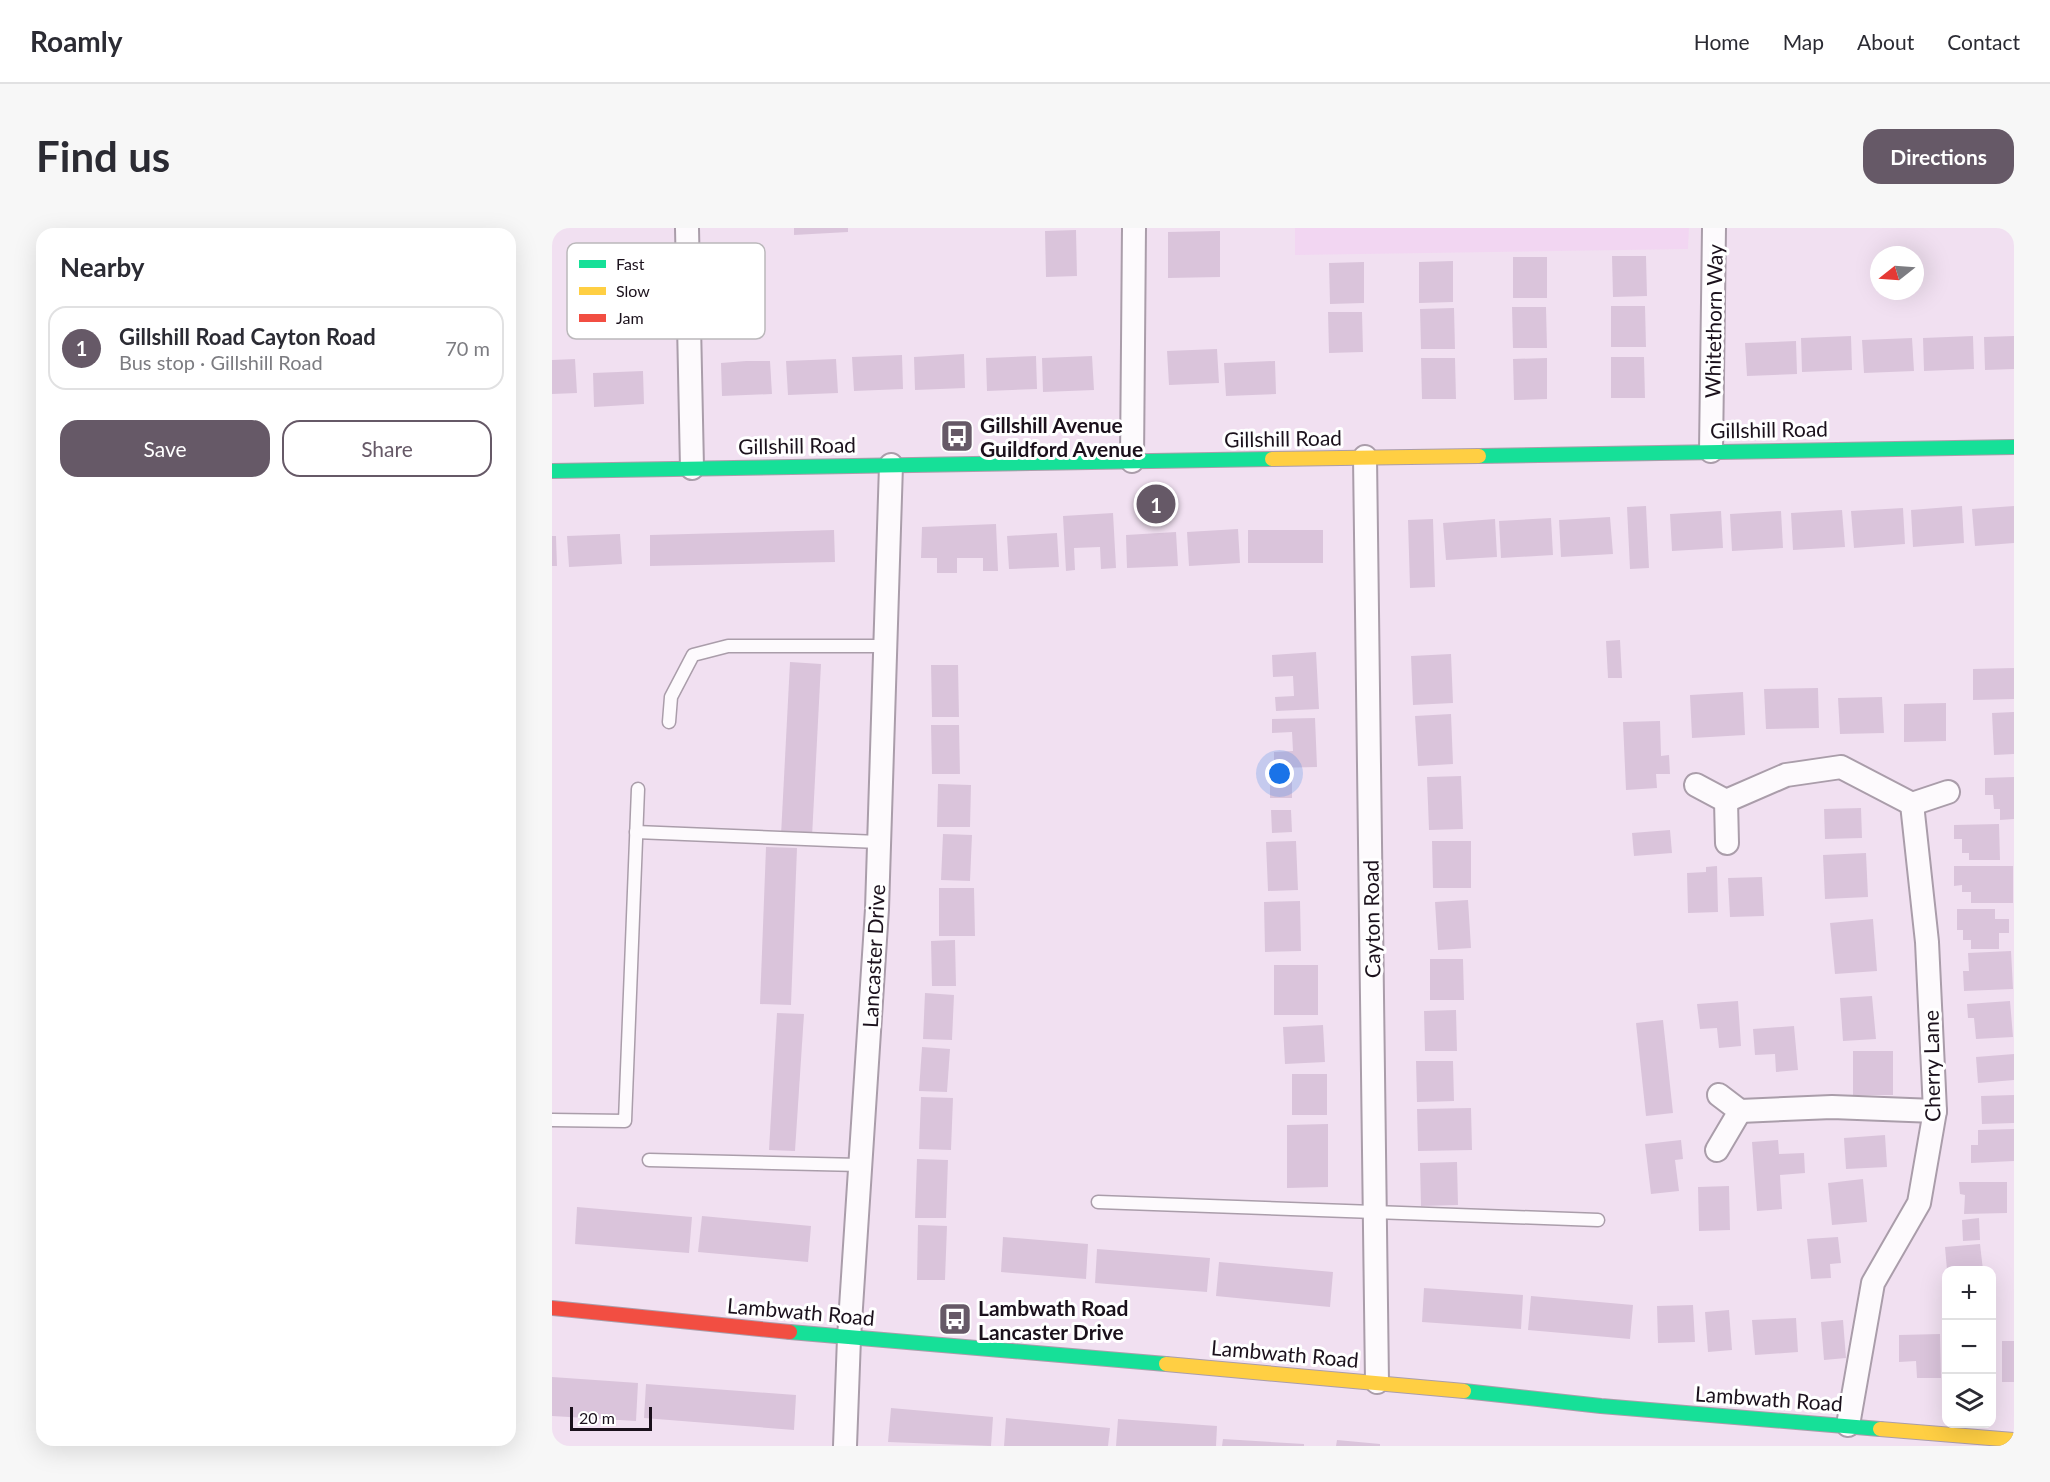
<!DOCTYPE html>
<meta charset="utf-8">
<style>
:root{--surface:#fff;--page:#f7f7f7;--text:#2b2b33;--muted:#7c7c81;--line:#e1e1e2;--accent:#665967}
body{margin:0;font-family:Lato,sans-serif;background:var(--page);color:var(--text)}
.controls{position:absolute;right:18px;bottom:18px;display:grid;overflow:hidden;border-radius:12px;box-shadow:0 6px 24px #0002}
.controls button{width:54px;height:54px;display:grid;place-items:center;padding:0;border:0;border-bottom:2px solid var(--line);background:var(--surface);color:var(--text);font:30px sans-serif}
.compass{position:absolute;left:1318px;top:18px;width:54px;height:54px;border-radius:50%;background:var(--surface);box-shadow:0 6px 24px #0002;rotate:253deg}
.scale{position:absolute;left:18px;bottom:15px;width:82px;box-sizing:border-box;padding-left:6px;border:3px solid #1b111c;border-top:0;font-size:16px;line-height:21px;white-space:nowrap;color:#1b111c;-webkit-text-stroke:4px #fff;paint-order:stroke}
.you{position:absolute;left:728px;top:546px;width:21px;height:21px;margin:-15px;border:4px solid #fff;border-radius:50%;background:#1a73e8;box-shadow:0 0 0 9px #1a73e833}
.badge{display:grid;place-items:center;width:39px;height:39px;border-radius:50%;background:var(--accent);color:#fff;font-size:20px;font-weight:700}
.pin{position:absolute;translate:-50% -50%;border:3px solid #fff;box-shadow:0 2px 6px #0006}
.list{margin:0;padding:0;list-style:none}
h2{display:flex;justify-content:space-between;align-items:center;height:78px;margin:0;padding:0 24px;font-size:26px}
h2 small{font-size:20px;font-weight:400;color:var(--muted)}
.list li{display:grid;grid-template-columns:39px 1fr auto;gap:18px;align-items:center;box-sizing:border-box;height:84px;margin:0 12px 12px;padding:0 12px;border:2px solid var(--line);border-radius:18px}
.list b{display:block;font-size:22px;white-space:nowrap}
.list p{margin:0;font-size:20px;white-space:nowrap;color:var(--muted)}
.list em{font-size:20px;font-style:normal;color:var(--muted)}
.actions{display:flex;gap:12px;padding:18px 24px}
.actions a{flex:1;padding:14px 0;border:2px solid var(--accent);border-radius:18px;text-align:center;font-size:21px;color:var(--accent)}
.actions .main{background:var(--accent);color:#fff}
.icon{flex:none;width:33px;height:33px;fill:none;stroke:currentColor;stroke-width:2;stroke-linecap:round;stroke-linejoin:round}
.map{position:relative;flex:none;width:1462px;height:1218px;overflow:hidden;border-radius:18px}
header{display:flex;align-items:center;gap:36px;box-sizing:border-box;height:84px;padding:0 30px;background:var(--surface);border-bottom:2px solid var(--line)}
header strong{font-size:28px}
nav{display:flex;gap:33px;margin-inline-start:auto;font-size:21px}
.intro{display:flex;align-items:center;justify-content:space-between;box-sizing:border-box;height:144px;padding:0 36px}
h1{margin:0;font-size:42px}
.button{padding:15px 27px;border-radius:18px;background:var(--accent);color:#fff;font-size:21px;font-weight:700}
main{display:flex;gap:36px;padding:0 36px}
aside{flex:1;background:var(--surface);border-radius:18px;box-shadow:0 6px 24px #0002}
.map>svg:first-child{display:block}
.built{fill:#f2d6f2}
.building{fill:#dac4db}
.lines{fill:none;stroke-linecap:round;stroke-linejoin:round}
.lane-casing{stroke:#aa9daa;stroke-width:15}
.street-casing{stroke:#aa9daa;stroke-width:26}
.fast-casing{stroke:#aa9daa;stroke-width:16}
.slow-casing{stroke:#aa9daa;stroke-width:16}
.jam-casing{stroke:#aa9daa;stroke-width:16}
.lane{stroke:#fdfafd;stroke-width:12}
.street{stroke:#fdfafd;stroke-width:22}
.fast{stroke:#16e098;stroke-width:14}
.slow{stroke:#ffcf43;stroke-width:14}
.jam{stroke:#f24e42;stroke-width:14}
.labels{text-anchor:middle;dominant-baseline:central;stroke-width:6;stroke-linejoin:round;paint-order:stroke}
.street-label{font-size:21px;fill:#1b111c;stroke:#fff}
.poi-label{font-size:21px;font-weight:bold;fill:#1b111c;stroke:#fff;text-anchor:start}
.key{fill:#fff;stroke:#bbb8bb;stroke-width:1.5}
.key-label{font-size:16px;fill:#1b111c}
</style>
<header>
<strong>Roamly</strong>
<nav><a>Home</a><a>Map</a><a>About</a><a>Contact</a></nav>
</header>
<div class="intro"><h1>Find us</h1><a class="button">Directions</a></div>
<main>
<aside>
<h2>Nearby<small></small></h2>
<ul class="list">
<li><span class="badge">1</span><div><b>Gillshill Road Cayton Road</b><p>Bus stop · Gillshill Road</p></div><em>70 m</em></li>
</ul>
<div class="actions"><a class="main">Save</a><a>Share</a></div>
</aside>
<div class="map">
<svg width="1462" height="1218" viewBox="0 0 1462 1218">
<rect width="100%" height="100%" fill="#f1e0f1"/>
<path class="built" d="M 743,0 L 1137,0 L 1136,21 L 743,27 Z"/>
<g class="building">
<path d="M 242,0 L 296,0 L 296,4 L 242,7 Z"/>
<path d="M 524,2 L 525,48 L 494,49 L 493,3 Z"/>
<path d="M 668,3 L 668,49 L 616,50 L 616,4 Z"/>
<path d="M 1060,28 L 1094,28 L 1095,68 L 1061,69 Z"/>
<rect x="961" y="29" width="34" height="41"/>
<path d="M 901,33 L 901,74 L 867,75 L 867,34 Z"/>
<path d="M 812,34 L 812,75 L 778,76 L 777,35 Z"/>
<path d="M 1059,78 L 1093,78 L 1094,119 L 1059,119 Z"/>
<path d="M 960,79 L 994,79 L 995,120 L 961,120 Z"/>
<path d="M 902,80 L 903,121 L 869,121 L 868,81 Z"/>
<path d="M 776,84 L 810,84 L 811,124 L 777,125 Z"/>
<path d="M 1299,108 L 1300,142 L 1250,144 L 1249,110 Z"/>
<path d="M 1421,108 L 1422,141 L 1372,143 L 1371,110 Z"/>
<path d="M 1462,108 L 1462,141 L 1433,142 L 1432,109 Z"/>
<path d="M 1360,110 L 1362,143 L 1312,145 L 1310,112 Z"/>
<path d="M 1244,113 L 1245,146 L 1195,148 L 1193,115 Z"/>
<path d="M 665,121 L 667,155 L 617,157 L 615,123 Z"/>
<path d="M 412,126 L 413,160 L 363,162 L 362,129 Z"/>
<path d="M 350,127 L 351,161 L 302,163 L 300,129 Z"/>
<path d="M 484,128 L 485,161 L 435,163 L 434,130 Z"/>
<path d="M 540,128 L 542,162 L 491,164 L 490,130 Z"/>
<path d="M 1059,129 L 1092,129 L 1093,170 L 1059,170 Z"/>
<path d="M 869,130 L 903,130 L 904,171 L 870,171 Z"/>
<path d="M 995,130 L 995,171 L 962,172 L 961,131 Z"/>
<path d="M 23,131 L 25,165 L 0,166 L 0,132 Z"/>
<path d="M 284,131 L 286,165 L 236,167 L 234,133 Z"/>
<path d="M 194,133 L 218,133 L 220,166 L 170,168 L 169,135 Z"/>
<path d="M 723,133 L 724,166 L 674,168 L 672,135 Z"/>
<path d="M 91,143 L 92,176 L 42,179 L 41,145 Z"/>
<path d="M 1094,278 L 1097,340 L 1078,341 L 1075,279 Z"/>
<path d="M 1410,278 L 1412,315 L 1361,319 L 1359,282 Z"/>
<path d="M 1462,278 L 1462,315 L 1423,318 L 1420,281 Z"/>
<path d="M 1351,280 L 1353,316 L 1302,320 L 1299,283 Z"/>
<path d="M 1290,282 L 1293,319 L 1241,322 L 1239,285 Z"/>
<path d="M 1169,283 L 1171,320 L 1120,323 L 1118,286 Z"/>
<path d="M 1229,283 L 1231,320 L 1180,323 L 1178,286 Z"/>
<path d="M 561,285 L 564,340 L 549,341 L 548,319 L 522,320 L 523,342 L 514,343 L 511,288 Z"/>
<path d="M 1058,289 L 1061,326 L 1009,329 L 1007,292 Z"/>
<path d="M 999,290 L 1001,327 L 949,330 L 947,293 Z"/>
<path d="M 881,291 L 883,359 L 858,360 L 856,292 Z"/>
<path d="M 943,291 L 945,329 L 894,332 L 891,295 Z"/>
<path d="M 444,296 L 446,343 L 431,343 L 431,330 L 405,330 L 405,345 L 385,345 L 385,330 L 369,330 L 370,299 Z"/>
<path d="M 686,301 L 688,335 L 637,338 L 635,304 Z"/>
<path d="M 282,302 L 283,334 L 98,338 L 98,307 Z"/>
<rect x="696" y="302" width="75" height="33"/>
<path d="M 624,304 L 626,338 L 575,340 L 574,307 Z"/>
<path d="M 505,305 L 507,339 L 457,341 L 455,308 Z"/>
<path d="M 68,306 L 70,336 L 17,339 L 15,308 Z"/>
<path d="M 0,308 L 4,308 L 5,338 L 0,338 Z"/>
<path d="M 1068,412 L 1070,450 L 1056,450 L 1054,413 Z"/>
<path d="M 764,424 L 767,481 L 724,483 L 723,469 L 742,468 L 741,448 L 721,449 L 720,427 Z"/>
<path d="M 899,426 L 901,475 L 861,477 L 859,428 Z"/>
<path d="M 238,434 L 269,436 L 260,609 L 229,607 Z"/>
<path d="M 379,437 L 406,437 L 407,489 L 380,489 Z"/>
<path d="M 1462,440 L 1462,471 L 1421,472 L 1421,441 Z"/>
<path d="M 1266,460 L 1267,500 L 1214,501 L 1212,461 Z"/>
<path d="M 1191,464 L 1193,507 L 1140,510 L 1138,467 Z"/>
<path d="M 1330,469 L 1332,505 L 1288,506 L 1286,470 Z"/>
<path d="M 1394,475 L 1394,513 L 1352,514 L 1352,476 Z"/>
<path d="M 1462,484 L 1462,526 L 1442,527 L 1440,485 Z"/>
<path d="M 899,486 L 901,536 L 866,538 L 863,488 Z"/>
<path d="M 763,490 L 765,539 L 722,540 L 722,524 L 741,523 L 740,504 L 720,505 L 720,491 Z"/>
<path d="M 1108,493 L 1109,528 L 1117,527 L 1118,546 L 1104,546 L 1105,560 L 1074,562 L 1071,494 Z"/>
<path d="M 379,497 L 407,497 L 408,546 L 380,546 Z"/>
<rect x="718" y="548" width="22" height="22"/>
<path d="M 909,548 L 911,601 L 877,602 L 875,549 Z"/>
<path d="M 1462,549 L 1462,591 L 1448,592 L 1448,581 L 1442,581 L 1441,567 L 1433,567 L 1433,550 Z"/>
<path d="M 386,556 L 419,557 L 418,599 L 385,599 Z"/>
<path d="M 1309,580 L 1310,610 L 1273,611 L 1272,581 Z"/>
<path d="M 719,582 L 739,582 L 740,604 L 720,605 Z"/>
<path d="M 1447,596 L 1448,632 L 1417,632 L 1417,625 L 1410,625 L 1410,611 L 1402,611 L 1402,597 Z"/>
<path d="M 1118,602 L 1120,625 L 1082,628 L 1080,605 Z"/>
<path d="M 391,606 L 420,607 L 418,653 L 389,652 Z"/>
<path d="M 744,613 L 746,662 L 716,663 L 714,614 Z"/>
<path d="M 880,613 L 919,613 L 919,660 L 881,660 Z"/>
<path d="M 214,619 L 245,620 L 239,777 L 208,776 Z"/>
<path d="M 1314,625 L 1316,669 L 1273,671 L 1271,627 Z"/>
<path d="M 1165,638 L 1166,684 L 1136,685 L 1135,645 L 1154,644 L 1154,639 Z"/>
<path d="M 1402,638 L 1461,638 L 1461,675 L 1419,675 L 1419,664 L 1410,664 L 1410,657 L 1402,658 Z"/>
<path d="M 1210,649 L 1212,688 L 1178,689 L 1176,650 Z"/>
<path d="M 387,660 L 422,660 L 423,708 L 387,708 Z"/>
<path d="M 916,672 L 919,720 L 886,722 L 883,674 Z"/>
<path d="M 748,673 L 749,723 L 713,724 L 712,674 Z"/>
<path d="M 1405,681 L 1443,681 L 1443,691 L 1457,691 L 1457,705 L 1447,705 L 1447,721 L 1419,721 L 1419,712 L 1411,712 L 1411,702 L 1405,702 Z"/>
<path d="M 1321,691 L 1325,743 L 1283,746 L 1278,695 Z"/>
<path d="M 403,712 L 404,758 L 380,758 L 379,713 Z"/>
<path d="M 1459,723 L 1461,761 L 1412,763 L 1411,743 L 1417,743 L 1416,725 Z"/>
<path d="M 878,731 L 911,731 L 912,772 L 878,772 Z"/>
<rect x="722" y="737" width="44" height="50"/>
<path d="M 373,765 L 402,767 L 400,812 L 371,811 Z"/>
<path d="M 1320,768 L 1324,811 L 1291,813 L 1288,770 Z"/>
<path d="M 1186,773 L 1189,818 L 1167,820 L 1165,800 L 1148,801 L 1145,776 Z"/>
<path d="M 1458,773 L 1461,809 L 1424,811 L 1422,790 L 1416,790 L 1415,776 Z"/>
<path d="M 904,782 L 905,823 L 873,823 L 872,783 Z"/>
<path d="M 225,785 L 252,786 L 243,923 L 217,922 Z"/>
<path d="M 1111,792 L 1121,885 L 1094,888 L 1084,795 Z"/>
<path d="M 771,797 L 773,834 L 733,836 L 731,799 Z"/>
<path d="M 1242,798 L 1246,842 L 1224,844 L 1223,826 L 1203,827 L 1201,801 Z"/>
<path d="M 370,819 L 398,821 L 395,864 L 367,863 Z"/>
<rect x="1301" y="823" width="40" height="44"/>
<path d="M 1462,826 L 1462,852 L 1426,855 L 1424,829 Z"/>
<path d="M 864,833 L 901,833 L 902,873 L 865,874 Z"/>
<rect x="740" y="846" width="35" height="41"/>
<path d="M 1462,867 L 1462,895 L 1430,896 L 1429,868 Z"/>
<path d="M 369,869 L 401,870 L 399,922 L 367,921 Z"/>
<path d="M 919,880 L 920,922 L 866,923 L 865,881 Z"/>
<path d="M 776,896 L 776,959 L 735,960 L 735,897 Z"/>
<path d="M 1462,901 L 1462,933 L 1419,935 L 1419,917 L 1426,917 L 1426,902 Z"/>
<path d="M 1333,907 L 1335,939 L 1294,941 L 1292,910 Z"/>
<path d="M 1129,912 L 1131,931 L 1123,932 L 1127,963 L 1099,966 L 1093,916 Z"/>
<path d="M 1226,912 L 1227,926 L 1252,925 L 1253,945 L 1228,947 L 1230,981 L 1205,983 L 1200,914 Z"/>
<path d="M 365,931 L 396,932 L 394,990 L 363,990 Z"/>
<path d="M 905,934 L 906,977 L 869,978 L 868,935 Z"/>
<path d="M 1311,951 L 1315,994 L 1280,997 L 1276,955 Z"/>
<path d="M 1407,954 L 1455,954 L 1455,985 L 1412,986 L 1413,967 L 1408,966 Z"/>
<path d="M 1177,958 L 1178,1002 L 1147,1003 L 1146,959 Z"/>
<path d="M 25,979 L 140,989 L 137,1025 L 23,1016 Z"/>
<path d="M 150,988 L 259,998 L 256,1034 L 146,1024 Z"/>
<path d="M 1427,990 L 1428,1012 L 1411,1013 L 1410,992 Z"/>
<path d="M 366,997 L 395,998 L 393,1052 L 365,1052 Z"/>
<path d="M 451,1009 L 536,1016 L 534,1051 L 449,1044 Z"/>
<path d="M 1286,1009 L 1289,1035 L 1278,1036 L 1279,1050 L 1259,1051 L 1255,1011 Z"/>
<path d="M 1428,1016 L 1431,1042 L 1395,1042 L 1393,1019 Z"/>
<path d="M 545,1021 L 658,1030 L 655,1064 L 543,1055 Z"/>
<path d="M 667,1034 L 781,1044 L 778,1079 L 664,1068 Z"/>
<path d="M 872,1060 L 971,1067 L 969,1101 L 870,1094 Z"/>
<path d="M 979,1068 L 1081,1077 L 1078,1111 L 976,1102 Z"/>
<path d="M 1141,1077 L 1143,1114 L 1106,1115 L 1105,1078 Z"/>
<path d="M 1177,1082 L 1180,1122 L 1156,1124 L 1153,1084 Z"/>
<path d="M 1244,1090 L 1246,1124 L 1203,1127 L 1200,1092 Z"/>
<path d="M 1291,1092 L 1294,1130 L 1272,1132 L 1269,1094 Z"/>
<path d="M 1388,1106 L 1389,1150 L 1365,1150 L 1364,1133 L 1347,1134 L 1347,1107 Z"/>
<rect x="1450" y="1113" width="12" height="41"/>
<path d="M 0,1149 L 86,1155 L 84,1193 L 0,1188 Z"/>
<path d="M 94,1156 L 244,1167 L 242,1202 L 92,1190 Z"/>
<path d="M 339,1180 L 441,1189 L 439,1218 L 336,1214 Z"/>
<path d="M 454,1190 L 558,1200 L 556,1218 L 452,1218 Z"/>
<path d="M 566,1191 L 665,1198 L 664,1218 L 564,1218 Z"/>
<path d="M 671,1211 L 752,1216 L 752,1218 L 670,1218 Z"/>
<path d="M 785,1212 L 828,1216 L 828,1218 L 784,1218 Z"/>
</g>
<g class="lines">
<defs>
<g id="lane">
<path d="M 117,494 L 119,469 L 141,427 L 176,418 L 333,418"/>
<path d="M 84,604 L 327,614"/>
<path d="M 0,892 L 73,893 L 86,561"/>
<path d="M 97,932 L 308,937"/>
<path d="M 546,974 L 1046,992"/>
</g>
<g id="street">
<path d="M 135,0 L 140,240"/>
<path d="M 1159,223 L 1162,0"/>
<path d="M 813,229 L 825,1154"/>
<path d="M 580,233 L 582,0"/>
<path d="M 1144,557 L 1174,573 L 1175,615"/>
<path d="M 1174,573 L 1234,547 L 1289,539 L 1360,576"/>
<path d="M 1188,883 L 1280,879 L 1383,883"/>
<path d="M 1165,922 L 1188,883 L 1167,867"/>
<path d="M 1296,1197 L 1321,1055 L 1367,975 L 1383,883 L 1375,714 L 1360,576 L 1396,564"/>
<path d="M 293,1218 L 297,1110 L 325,681 L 339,237"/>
</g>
<g id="fast">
<path d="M 927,228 L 1462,219"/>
<path d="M 0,243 L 720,231"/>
<path d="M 238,1104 L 614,1136"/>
<path d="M 912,1163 L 1049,1178 L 1328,1201"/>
</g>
<g id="slow">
<path d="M 720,231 L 927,228"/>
<path d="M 614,1136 L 912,1163"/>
<path d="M 1328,1201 L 1462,1212"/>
</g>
<path id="jam" d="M 0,1080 L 238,1104"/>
</defs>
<use href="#lane" class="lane-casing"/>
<use href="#street" class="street-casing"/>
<use href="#fast" class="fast-casing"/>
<use href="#slow" class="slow-casing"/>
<use href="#jam" class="jam-casing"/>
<use href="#lane" class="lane"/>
<use href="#street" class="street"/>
<use href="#fast" class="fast"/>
<use href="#slow" class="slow"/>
<use href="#jam" class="jam"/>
</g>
<defs>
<symbol id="bus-square" viewBox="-11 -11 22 22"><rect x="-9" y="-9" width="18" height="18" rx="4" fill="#665967" stroke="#fff"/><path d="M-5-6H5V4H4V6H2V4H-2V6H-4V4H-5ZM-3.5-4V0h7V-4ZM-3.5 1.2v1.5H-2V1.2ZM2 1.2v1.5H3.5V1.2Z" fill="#fff"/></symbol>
</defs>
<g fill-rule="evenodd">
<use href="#bus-square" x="386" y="189" width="38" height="38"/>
<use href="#bus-square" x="384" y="1072" width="38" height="38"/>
</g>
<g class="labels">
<g class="street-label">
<text transform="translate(1161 93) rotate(-89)">Whitethorn Way</text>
<text transform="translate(1217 201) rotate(-1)">Gillshill Road</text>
<text transform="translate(731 210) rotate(-1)">Gillshill Road</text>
<text transform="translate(245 217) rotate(-1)">Gillshill Road</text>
<text transform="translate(819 691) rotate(-91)">Cayton Road</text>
<text transform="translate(321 728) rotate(-87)">Lancaster Drive</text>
<text transform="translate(1379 838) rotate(-91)">Cherry Lane</text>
<text transform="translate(249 1083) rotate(5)">Lambwath Road</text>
<text transform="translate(733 1125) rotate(5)">Lambwath Road</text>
<text transform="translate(1217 1170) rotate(4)">Lambwath Road</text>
</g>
<g class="poi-label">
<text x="428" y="196">Gillshill Avenue<tspan x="428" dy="24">Guildford Avenue</tspan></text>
<text x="426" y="1079">Lambwath Road<tspan x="426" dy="24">Lancaster Drive</tspan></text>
</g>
</g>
<rect x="15" y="15" width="198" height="96" rx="9" class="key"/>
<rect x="27" y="32" width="27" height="8" fill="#16e098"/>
<rect x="27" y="59" width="27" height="8" fill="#ffcf43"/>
<rect x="27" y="86" width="27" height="8" fill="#f24e42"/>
<g class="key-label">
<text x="64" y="42">Fast</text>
<text x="64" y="69">Slow</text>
<text x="64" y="96">Jam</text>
</g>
</svg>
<div class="controls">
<button>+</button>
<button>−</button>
<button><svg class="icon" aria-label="layers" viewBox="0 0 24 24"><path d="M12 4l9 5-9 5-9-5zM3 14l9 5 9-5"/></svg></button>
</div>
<svg class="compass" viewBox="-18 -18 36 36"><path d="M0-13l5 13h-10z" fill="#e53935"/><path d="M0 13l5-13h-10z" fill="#7c7c81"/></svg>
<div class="scale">20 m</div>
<div class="you"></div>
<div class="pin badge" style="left:604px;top:276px">1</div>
</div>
</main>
